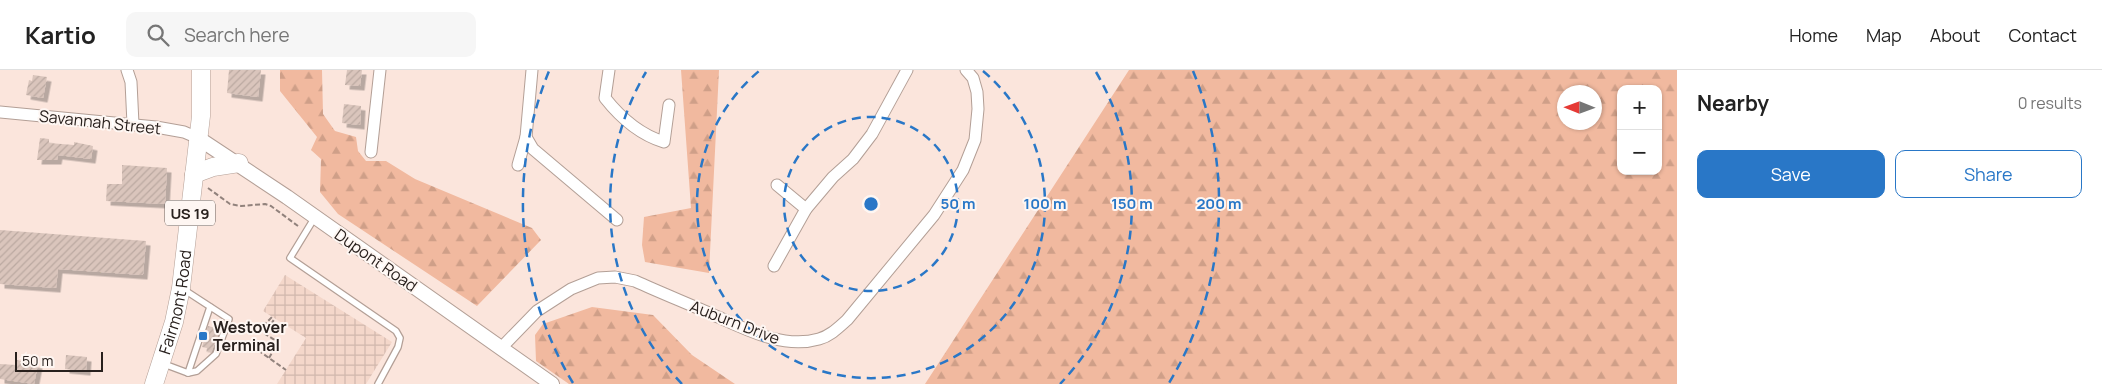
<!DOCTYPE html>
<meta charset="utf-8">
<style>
:root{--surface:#fff;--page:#f6f6f6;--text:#222;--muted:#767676;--line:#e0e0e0;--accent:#2977c7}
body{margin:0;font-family:Manrope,sans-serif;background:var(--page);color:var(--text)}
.controls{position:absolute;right:15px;top:15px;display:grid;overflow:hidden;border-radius:10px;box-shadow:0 1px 4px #0004}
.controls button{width:45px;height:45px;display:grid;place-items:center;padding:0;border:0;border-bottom:1px solid var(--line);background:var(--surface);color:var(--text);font:25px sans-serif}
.compass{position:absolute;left:1557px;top:15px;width:45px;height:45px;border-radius:50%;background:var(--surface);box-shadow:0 1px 4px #0004;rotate:271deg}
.scale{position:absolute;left:15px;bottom:12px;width:88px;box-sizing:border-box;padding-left:5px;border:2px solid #28201d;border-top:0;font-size:14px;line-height:18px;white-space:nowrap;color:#28201d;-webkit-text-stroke:4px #fef6f2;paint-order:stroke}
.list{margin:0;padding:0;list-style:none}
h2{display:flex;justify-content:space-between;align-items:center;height:65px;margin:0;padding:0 20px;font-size:21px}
h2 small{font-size:16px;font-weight:400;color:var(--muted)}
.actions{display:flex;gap:10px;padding:15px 20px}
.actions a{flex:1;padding:11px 0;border:1px solid var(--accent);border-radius:10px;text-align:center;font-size:18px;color:var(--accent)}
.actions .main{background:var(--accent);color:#fff}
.icon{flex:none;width:28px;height:28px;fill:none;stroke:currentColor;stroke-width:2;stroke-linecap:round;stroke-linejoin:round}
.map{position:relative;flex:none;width:1677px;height:314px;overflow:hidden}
header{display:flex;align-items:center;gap:30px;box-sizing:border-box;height:70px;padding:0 25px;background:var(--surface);border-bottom:1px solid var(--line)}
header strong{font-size:24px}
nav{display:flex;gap:28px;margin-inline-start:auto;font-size:18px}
.search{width:350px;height:45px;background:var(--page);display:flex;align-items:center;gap:12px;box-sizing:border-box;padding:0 18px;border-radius:10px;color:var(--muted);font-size:19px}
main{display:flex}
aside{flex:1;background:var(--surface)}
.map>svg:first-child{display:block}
.industrial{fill:url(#industrial-grid)}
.forest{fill:url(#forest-firs);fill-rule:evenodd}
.building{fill:url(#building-hatch);filter:url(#shadow)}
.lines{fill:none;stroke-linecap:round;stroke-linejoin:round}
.service-casing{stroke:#b39f96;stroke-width:8}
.minor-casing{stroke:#b39f96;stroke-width:13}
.tertiary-casing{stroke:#b39f96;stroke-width:16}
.primary-casing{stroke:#b39f96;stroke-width:19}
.path{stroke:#91827c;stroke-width:2;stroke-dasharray:5 2.5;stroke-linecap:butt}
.service{stroke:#fff;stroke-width:5.5}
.minor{stroke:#fff;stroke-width:11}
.tertiary{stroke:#fff;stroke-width:14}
.primary{stroke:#fff;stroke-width:18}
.ring{fill:none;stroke:#2977c7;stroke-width:2.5;stroke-dasharray:9 6}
.poi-dot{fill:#2977c7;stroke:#fef6f2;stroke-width:2}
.labels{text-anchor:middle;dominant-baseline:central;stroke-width:4;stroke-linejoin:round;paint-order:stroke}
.shield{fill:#fef6f2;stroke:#68605d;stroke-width:1}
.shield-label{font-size:15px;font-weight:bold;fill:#28201d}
.street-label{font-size:16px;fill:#28201d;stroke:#fef6f2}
.poi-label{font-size:16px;font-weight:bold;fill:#28201d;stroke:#fef6f2;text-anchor:start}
.centre{fill:#2977c7;stroke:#fef6f2;stroke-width:2.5}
.ring-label{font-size:15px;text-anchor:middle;font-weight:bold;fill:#2977c7;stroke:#fef6f2;stroke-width:4;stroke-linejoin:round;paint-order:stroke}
</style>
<header>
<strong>Kartio</strong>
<div class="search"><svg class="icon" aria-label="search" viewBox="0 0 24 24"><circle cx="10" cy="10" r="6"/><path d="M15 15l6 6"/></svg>Search here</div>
<nav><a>Home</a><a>Map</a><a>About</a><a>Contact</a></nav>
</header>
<main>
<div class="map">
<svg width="1677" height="314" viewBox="0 0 1677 314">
<defs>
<pattern id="industrial-grid" width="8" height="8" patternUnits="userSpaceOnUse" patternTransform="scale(1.25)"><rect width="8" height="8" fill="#f4d7ca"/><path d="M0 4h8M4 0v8" fill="none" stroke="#d1b8ad"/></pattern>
<pattern id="forest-firs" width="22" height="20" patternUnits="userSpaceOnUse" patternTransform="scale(1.25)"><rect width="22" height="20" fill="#f1b99f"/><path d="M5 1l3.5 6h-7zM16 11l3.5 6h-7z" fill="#cf9f88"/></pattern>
<pattern id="building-hatch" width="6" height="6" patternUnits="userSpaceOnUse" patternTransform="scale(1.25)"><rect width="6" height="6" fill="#dac5bc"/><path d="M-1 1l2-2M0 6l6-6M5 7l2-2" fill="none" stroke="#bba9a1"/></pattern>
<filter id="shadow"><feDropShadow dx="4.5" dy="4.5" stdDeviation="0" flood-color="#0004"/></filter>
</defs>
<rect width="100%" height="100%" fill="#fbe5dc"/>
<path class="industrial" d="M 285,205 L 392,272 L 366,314 L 277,314 L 306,268 L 263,241 Z"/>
<g class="forest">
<path d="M 280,0 L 322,0 L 323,44 L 335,61 L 356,67 L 358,81 L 366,91 L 386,91 L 415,109 L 532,158 L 541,170 L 477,236 L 338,144 L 320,122 L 321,89 L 311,80 L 317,67 L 280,21 Z"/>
<path d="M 681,0 L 719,0 L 709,203 L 645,192 L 642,175 L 644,147 L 691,138 Z"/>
<path d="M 1129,0 L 1677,0 L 1677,314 L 925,314 ZM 1621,19 L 1658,19 L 1658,101 L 1621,101 ZM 1594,22 L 1594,52 L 1564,52 L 1564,22 Z"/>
<path d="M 592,237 L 653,245 L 692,285 L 735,314 L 569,314 L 536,291 L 535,265 L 543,254 Z"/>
</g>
<g class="building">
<path d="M 229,0 L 261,0 L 258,27 L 227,23 Z"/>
<path d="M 347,0 L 362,0 L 360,16 L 345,15 Z"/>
<path d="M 33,5 L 47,7 L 43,28 L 26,25 L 29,10 L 32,11 Z"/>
<path d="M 344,34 L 361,36 L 360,55 L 342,53 Z"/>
<path d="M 40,68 L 49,69 L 49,73 L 74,75 L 74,72 L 93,76 L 91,89 L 58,85 L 57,90 L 37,90 Z"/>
<path d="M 122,95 L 167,98 L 165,134 L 106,131 L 107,114 L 122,114 Z"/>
<path d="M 0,160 L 146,171 L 143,205 L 58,199 L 56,218 L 0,214 Z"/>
<path d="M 208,256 L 220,259 L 211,283 L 207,281 L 207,278 L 202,277 Z"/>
<path d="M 66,285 L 87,287 L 86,301 L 65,299 Z"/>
<path d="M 17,290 L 38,294 L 34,314 L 0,309 L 0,294 L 16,295 Z"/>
</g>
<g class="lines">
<defs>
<g id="service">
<path d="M 315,147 L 290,188 L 396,261 L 400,268 L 398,277 L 378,314"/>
<path d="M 164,294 L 188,303 L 197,301 L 216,284 L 229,249 L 183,219"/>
<path d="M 188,303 L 210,237"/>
</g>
<g id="minor">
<path d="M 127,0 L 131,12 L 133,54"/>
<path d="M 532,0 L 526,67 L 533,79 L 617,150"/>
<path d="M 609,0 L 605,28 C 620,47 641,65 664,72 L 669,35"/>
<path d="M 0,42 L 156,57 L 184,62 L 198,68"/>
<path d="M 371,82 L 380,0"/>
<path d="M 518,95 L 526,67"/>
<path d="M 777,115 L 806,139"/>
<path d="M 774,196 L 806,139 L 833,107 L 853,89 L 872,64 L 907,0"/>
<path d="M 501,278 L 537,241 L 571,219 L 598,208 L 615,207 L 635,211 C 659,222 684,232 709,243 C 742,257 781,280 819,269 C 830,266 838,258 847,250 L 934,145 L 963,100 L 975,70 L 978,39 L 977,22 L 973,8 L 966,0"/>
</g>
<path id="tertiary" d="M 198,68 L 287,127 L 552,314"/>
<g id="primary">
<path d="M 194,104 L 213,97 L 239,93"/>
<path id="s1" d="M 154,314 L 174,252 L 181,218 L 201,46 L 201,0"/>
</g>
</defs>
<use href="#service" class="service-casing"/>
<use href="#minor" class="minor-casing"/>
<use href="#tertiary" class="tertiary-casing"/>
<use href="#primary" class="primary-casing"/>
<g class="path">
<path d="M 208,118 L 230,134 L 241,136 L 265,134 L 271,136 L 298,156"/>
<path d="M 247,256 L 266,253 L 272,247"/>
<path d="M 252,276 L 286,300"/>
<path d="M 269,288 L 278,272 L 265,264 L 275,248"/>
</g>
<use href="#service" class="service"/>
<use href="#minor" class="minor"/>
<use href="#tertiary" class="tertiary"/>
<use href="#primary" class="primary"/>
</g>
<g class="ring">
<circle cx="871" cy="134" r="87"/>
<path d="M983 1A174 174 0 1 1 759 1"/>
<path d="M682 314A261 261 0 0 1 646 2M1096 2A261 261 0 0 1 1060 314"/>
<path d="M573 313A348 348 0 0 1 549 1M1193 1A348 348 0 0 1 1169 313"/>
</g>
<rect class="poi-dot" x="198" y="261" width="10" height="10" rx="2.5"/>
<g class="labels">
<rect class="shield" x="165" y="130.5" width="50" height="25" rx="4"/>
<g class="shield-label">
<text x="190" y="143">US 19</text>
</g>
<g class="street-label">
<text transform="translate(100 52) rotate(6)">Savannah Street</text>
<text transform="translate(376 190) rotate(35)">Dupont Road</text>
<text stroke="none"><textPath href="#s1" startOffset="85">Fairmont Road</textPath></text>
<text transform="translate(735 252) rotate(21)">Auburn Drive</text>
</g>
<g class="poi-label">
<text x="213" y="257">Westover<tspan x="213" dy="18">Terminal</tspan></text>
</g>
</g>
<circle cx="871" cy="134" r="8" class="centre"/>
<g class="ring-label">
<text x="958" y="139">50 m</text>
<text x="1045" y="139">100 m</text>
<text x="1132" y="139">150 m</text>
<text x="1219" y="139">200 m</text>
</g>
</svg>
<div class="controls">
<button>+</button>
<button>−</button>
</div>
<svg class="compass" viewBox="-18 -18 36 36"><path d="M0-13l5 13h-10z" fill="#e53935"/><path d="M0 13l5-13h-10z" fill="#767676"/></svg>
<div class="scale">50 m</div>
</div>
<aside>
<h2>Nearby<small>0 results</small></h2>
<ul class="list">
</ul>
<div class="actions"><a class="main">Save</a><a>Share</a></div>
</aside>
</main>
